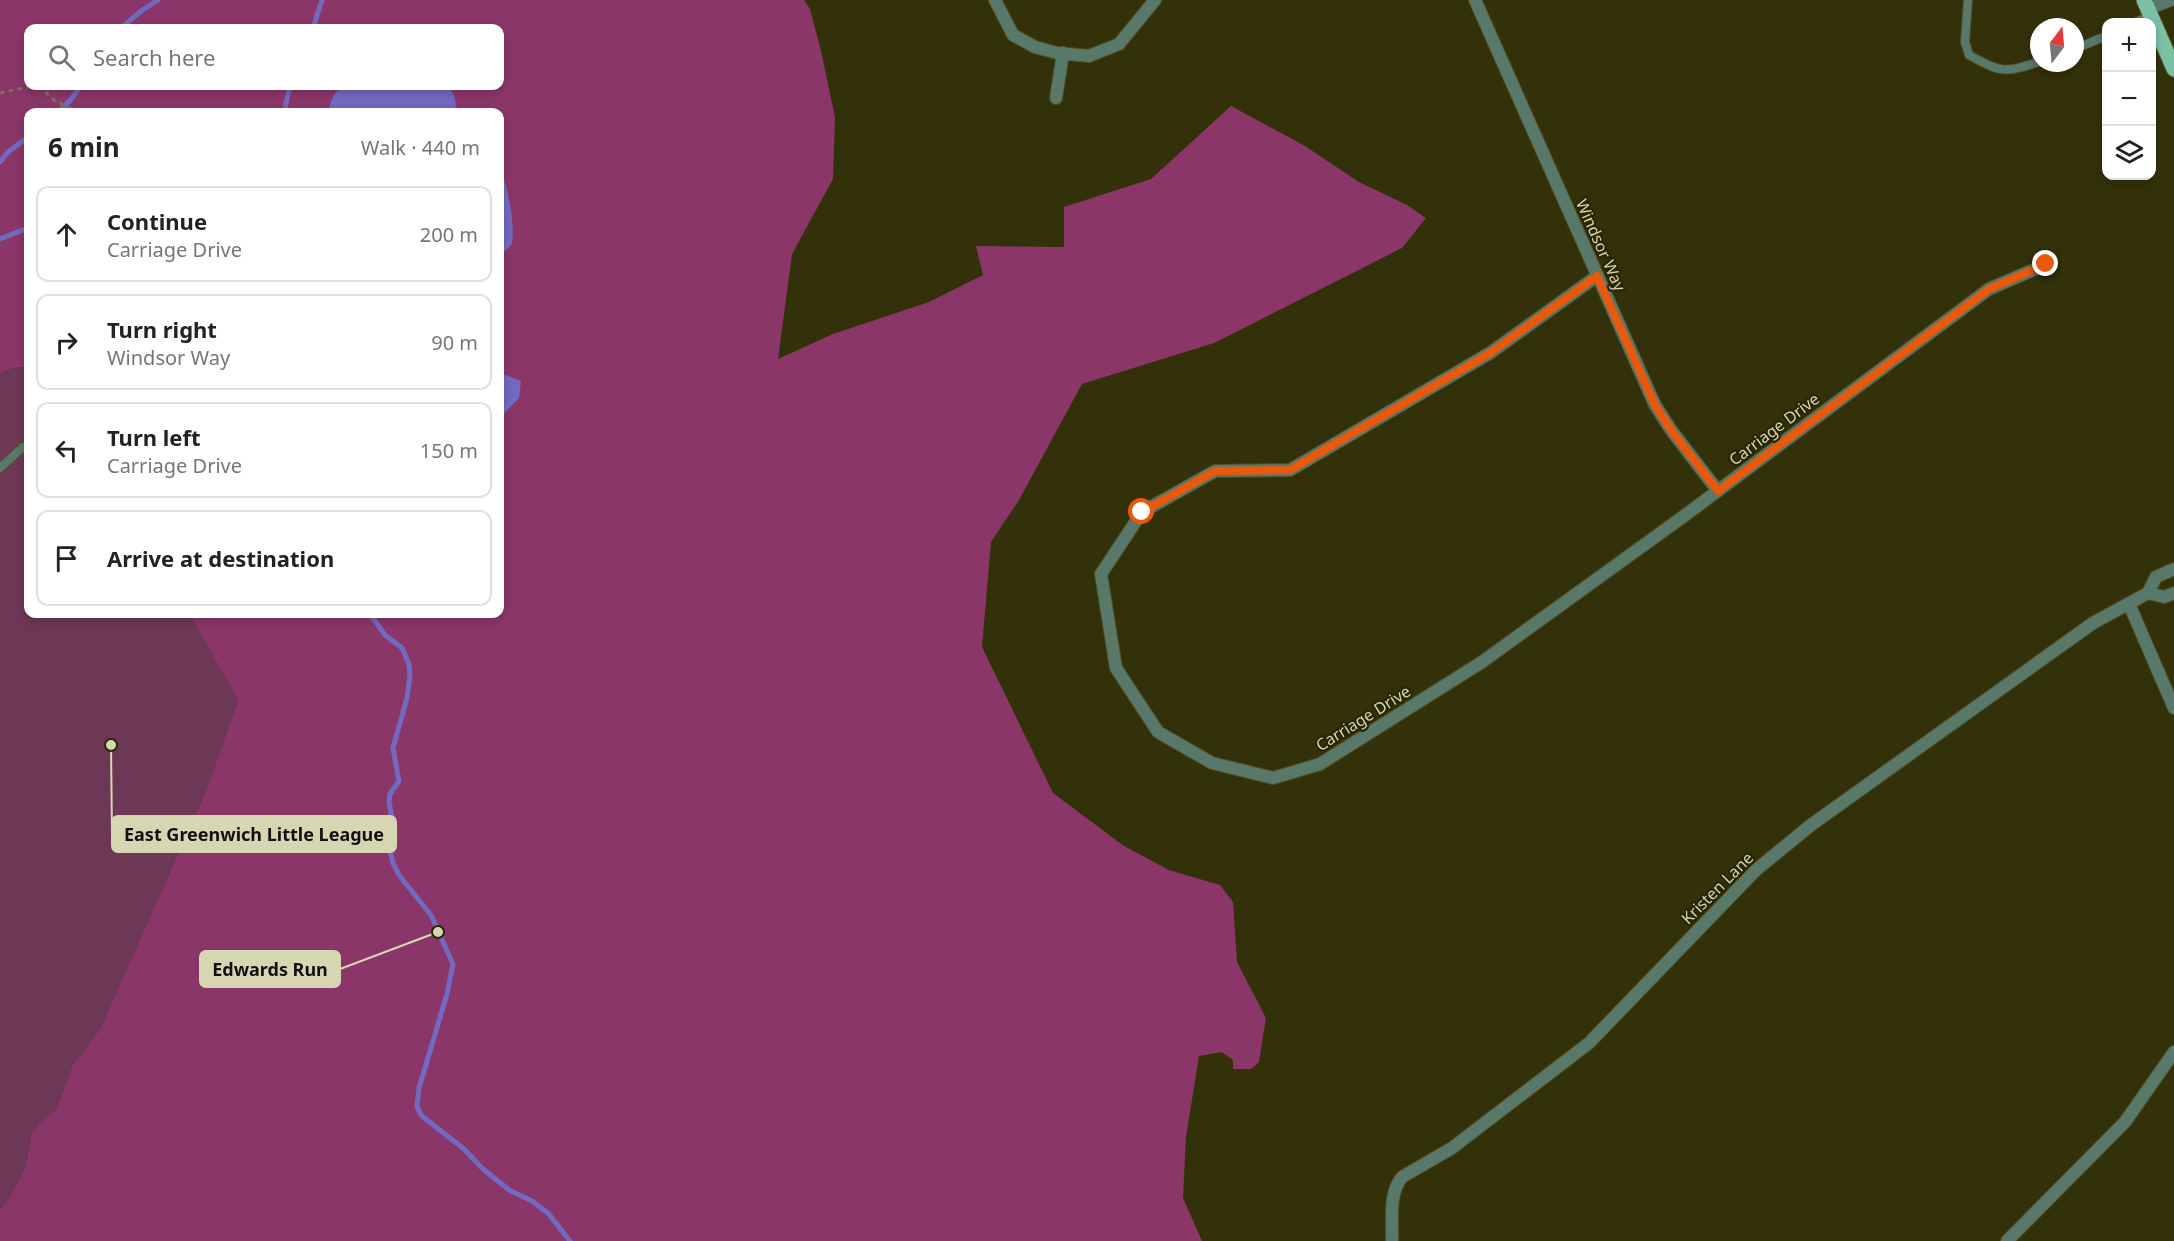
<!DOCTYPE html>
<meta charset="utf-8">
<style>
:root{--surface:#fff;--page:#f6f6f6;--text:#222;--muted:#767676;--line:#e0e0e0}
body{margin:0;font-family:"Noto Sans",sans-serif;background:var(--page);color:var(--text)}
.controls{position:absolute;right:18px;top:18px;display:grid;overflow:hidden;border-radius:12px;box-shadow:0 3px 9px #0003}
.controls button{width:54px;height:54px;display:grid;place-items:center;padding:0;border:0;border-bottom:2px solid var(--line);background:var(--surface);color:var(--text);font:30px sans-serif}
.compass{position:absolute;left:2030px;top:18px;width:54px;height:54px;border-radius:50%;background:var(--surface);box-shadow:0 3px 9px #0003;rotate:16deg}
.stop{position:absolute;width:18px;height:18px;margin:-14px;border:4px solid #ea580c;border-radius:50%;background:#fff}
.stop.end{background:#ea580c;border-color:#fff;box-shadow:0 2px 6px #0008}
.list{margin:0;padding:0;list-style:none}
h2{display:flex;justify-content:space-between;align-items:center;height:78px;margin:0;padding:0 24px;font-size:26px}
h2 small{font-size:20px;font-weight:400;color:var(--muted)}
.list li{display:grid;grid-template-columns:39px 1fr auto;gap:18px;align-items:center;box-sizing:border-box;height:96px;margin:0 12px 12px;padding:0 12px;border:2px solid var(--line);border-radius:12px}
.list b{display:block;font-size:22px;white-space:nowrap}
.list p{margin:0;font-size:20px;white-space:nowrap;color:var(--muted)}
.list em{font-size:20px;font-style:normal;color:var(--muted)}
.icon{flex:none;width:33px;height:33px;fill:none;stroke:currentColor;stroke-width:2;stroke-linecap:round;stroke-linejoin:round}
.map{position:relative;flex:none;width:2174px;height:1241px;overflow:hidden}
.search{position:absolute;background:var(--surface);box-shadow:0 3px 9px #0003;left:24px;top:24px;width:480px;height:66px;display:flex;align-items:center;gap:15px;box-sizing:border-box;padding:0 21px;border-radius:12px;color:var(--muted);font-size:22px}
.panel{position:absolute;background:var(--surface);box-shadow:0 3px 9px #0003;left:24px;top:108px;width:480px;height:510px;border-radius:12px}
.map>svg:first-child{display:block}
.green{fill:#6d3856}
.forest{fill:#8b3669;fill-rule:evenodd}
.water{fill:#7269c0}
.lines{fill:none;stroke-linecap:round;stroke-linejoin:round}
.stream{stroke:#7269c0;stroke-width:5}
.lane-casing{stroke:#514f28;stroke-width:10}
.street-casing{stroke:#514f28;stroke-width:14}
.primary-casing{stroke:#514f28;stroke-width:17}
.path{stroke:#797751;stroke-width:3;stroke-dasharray:4.5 4.5;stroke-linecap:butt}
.lane{stroke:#58786a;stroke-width:8}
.street{stroke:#58786a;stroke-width:12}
.primary{stroke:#7dc1a5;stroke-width:15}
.route{stroke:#ea580c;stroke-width:8}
.labels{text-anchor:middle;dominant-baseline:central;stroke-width:4.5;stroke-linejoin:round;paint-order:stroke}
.street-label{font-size:16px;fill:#d7d6b3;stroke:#292700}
.leader{fill:none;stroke:#d7d6b3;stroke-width:2}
.callout-dot{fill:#d7d6b3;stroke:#292700;stroke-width:2}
.callout{fill:#d7d6b3;stroke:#d7d6b3;stroke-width:2}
.callout-label{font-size:18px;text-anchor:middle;font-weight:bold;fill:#111}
</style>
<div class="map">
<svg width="2174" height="1241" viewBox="0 0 2174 1241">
<rect width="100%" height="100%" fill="#333109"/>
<path class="green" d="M 27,367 L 28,614 L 189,614 L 238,700 L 206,791 L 100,1029 L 72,1066 L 57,1108 L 32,1131 L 25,1167 L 9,1198 L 0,1210 L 0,373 L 14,368 Z"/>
<path class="forest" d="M 0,0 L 804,0 L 810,9 L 822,55 L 835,118 L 833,179 L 792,254 L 778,359 L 833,334 L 929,302 L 983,275 L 976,246 L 1064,247 L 1064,207 L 1151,179 L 1231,106 L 1305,146 L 1359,182 L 1407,205 L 1426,218 L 1402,248 L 1214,343 L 1082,384 L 1019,500 L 991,542 L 982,647 L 1053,793 L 1124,846 L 1169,870 L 1220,885 L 1233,902 L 1237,962 L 1266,1018 L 1259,1062 L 1251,1069 L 1233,1069 L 1233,1060 L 1222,1052 L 1199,1056 L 1186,1137 L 1183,1198 L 1202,1241 L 0,1241 L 0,1210 L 9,1198 L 25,1167 L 32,1131 L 57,1108 L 72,1066 L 100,1029 L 206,791 L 238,700 L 189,614 L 500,614 L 500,112 L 28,112 L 28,367 L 14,368 L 0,373 ZM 28,28 L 500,28 L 500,86 L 28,86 Z"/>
<g class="water">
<path d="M 344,86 L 447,86 C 455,93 457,102 455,112 L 329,112 C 330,101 333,92 344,86 Z"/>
<path d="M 500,169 C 507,179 517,234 511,245 C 508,250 504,251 500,253 Z"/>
<path d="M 500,373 L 521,381 L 519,398 L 500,418 Z"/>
</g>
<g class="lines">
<g class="stream">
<path d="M 121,28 L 141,11 L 158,0"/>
<path d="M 313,28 L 322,0"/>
<path d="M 59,112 L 73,97 L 80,86"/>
<path d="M 284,112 L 290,86"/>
<path d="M 0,162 L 8,152 L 28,137"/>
<path d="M 0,239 L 28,228"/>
<path d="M 370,614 L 385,635 L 402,648 L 409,664 L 410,675 L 407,698 L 393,748 L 399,781 L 390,794 L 389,802 L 392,818 L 390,851 L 393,863 L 399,875 L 431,915 L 453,964 L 447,994 L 419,1088 L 417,1107 L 422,1116 L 464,1149 L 482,1168 L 509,1190 L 532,1201 L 548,1213 L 570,1241"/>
</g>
<defs>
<g id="lane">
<path d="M 1968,0 L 1965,42 L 1969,55 C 2002,73 2003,73 2039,62"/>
<path d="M 2136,22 L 2151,16"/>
<path d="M 2075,49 L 2106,36"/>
<path d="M 0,468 L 23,447"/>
</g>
<g id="street">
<path d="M 995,0 L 1013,35 L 1035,47 L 1057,53 L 1089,56 L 1119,44 L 1155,0"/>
<path d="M 1475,0 L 1655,405 L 1671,430 L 1718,491"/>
<path d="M 2148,9 L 2171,0"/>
<path d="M 1056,98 L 1063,53"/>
<path d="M 1597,276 L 1490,353 L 1290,470 L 1215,471 L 1142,512 L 1101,574 L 1116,668 L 1158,732 L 1212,763 L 1273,778 L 1320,764 L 1482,662 L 1684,516 L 1989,289 L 2047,264"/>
<path d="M 2148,593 L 2164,597 L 2174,593"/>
<path d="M 2129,604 L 2174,708"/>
<path d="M 1392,1241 C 1393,1219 1388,1195 1402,1177 L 1452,1148 L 1589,1043 L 1756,870 L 1811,825 L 2093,623 L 2148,593 L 2156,577 L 2174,569"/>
<path d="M 2007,1241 L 2125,1122 L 2174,1052"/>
</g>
<path id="primary" d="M 2144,0 L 2174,69"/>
</defs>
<use href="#lane" class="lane-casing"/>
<use href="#street" class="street-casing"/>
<use href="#primary" class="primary-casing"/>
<g class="path">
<path d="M 39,86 L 55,101 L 78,112"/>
<path d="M 0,93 L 32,86"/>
</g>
<use href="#lane" class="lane"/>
<use href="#street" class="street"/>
<use href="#primary" class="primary"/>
</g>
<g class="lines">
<path class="route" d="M 1142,512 L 1215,471 L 1290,470 L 1490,353 L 1597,276 L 1655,405 L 1671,430 L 1718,491 L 1989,289 L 2046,264"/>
</g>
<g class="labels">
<g class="street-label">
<text transform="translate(1601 245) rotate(66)">Windsor Way</text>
<text transform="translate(1774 429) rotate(-37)">Carriage Drive</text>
<text transform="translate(1363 718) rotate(-32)">Carriage Drive</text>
<text transform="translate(1717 888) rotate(-45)">Kristen Lane</text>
</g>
</g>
<path class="leader" d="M111 745L112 834M438 932L340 969"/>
<g class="callout-dot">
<circle cx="111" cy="745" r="6"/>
<circle cx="438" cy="932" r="6"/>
</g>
<g class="callout">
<rect x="112" y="816" width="284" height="36" rx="6"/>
<rect x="200" y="951" width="140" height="36" rx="6"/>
</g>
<g class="callout-label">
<text x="254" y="841">East Greenwich Little League</text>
<text x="270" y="976">Edwards Run</text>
</g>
</svg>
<div class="controls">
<button>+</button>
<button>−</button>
<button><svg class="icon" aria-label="layers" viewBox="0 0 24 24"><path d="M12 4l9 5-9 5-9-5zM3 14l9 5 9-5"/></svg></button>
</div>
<svg class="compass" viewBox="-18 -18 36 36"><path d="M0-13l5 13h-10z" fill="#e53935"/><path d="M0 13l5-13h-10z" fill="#767676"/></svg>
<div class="stop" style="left:1142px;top:512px"></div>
<div class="stop end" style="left:2046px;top:264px"></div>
<div class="search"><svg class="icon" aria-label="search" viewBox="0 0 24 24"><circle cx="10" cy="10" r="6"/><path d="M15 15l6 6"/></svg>Search here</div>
<section class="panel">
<h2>6 min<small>Walk · 440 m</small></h2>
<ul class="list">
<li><svg class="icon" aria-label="ahead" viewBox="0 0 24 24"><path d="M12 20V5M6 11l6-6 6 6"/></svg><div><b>Continue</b><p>Carriage Drive</p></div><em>200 m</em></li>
<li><svg class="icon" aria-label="right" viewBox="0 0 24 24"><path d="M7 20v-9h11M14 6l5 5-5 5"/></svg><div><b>Turn right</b><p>Windsor Way</p></div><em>90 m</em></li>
<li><svg class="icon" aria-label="left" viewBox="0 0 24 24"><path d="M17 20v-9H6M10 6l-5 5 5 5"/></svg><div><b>Turn left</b><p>Carriage Drive</p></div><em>150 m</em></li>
<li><svg class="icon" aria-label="arrive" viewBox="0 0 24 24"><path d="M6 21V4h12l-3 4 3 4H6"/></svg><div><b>Arrive at destination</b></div></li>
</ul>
</section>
</div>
